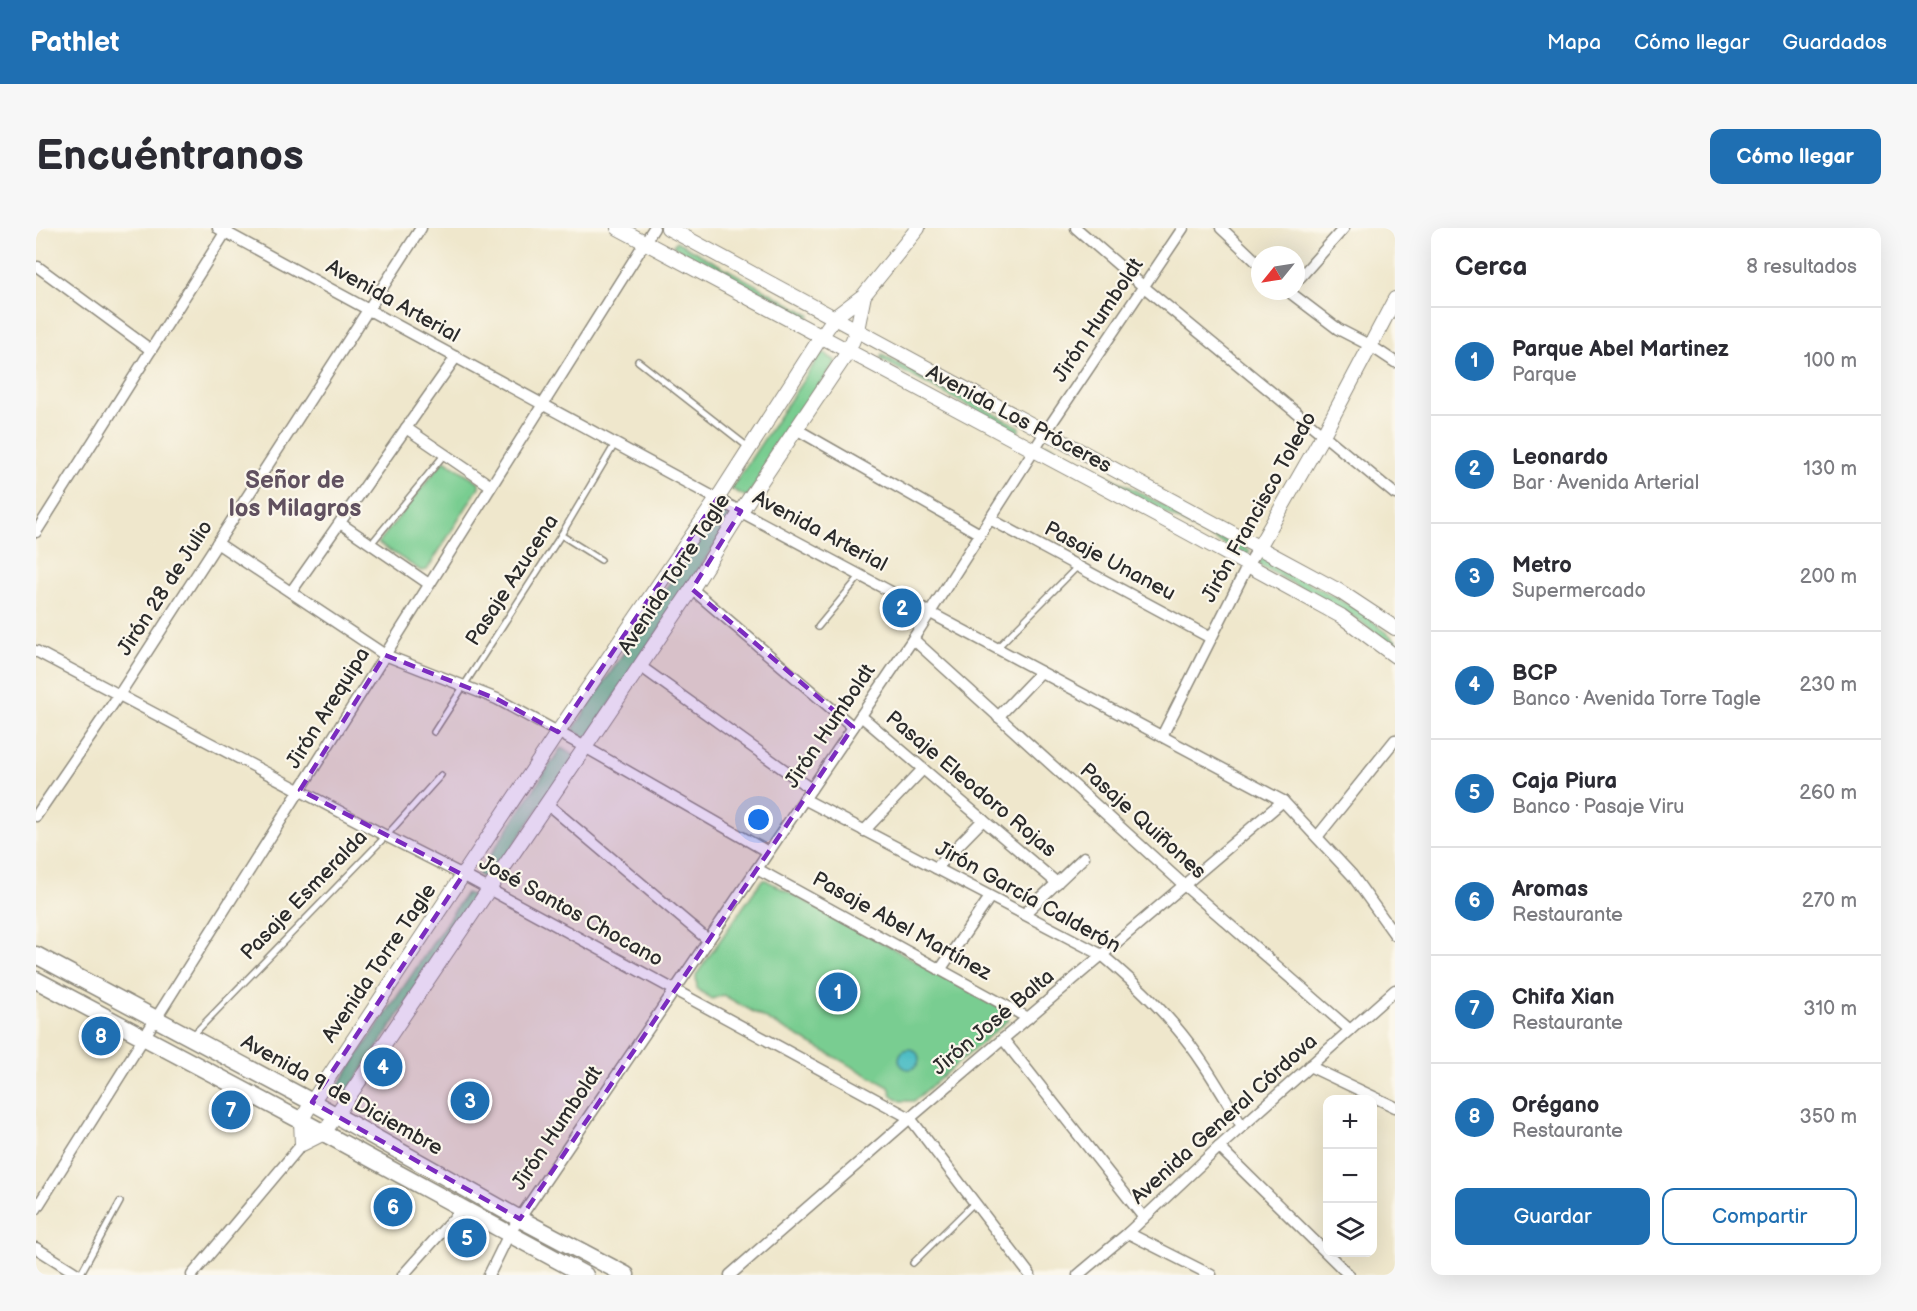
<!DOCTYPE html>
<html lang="es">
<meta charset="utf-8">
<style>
:root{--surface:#fff;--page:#f7f7f7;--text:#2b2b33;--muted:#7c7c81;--line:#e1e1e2;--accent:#1f6fb2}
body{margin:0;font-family:"Balsamiq Sans",sans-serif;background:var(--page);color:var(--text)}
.controls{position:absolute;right:18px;bottom:18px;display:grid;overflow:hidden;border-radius:12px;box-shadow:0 6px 24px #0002}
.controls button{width:54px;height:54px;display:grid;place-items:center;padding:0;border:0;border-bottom:2px solid var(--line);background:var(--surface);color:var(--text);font:30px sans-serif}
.compass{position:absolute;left:1215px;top:18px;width:54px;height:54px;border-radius:50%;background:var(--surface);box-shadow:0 6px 24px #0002;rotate:240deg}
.you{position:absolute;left:723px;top:592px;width:21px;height:21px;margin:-15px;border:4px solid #fff;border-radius:50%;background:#1a73e8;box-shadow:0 0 0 9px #1a73e833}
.badge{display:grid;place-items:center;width:39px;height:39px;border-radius:50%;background:var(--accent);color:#fff;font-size:20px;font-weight:700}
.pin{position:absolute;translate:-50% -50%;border:3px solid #fff;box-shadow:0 2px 6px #0006}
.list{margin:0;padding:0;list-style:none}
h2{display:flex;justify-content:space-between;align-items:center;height:78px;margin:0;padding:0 24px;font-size:26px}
h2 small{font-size:20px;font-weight:400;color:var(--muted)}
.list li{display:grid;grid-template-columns:39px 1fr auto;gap:18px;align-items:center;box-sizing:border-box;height:108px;padding:0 24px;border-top:2px solid var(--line)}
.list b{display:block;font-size:22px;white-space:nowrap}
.list p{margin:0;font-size:20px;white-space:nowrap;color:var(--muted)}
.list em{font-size:20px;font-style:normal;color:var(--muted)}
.actions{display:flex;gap:12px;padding:18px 24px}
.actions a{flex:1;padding:14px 0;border:2px solid var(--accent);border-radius:12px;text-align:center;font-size:21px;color:var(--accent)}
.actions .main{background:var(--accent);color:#fff}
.icon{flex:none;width:33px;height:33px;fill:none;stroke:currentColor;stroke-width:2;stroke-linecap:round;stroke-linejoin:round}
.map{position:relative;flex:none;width:1359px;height:1047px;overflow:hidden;border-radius:12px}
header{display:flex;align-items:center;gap:36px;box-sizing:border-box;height:84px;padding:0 30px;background:var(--accent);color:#fff}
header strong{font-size:28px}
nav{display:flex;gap:33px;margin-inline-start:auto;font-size:21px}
.intro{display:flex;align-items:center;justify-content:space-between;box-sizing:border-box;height:144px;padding:0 36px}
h1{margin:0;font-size:42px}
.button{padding:15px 27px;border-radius:12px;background:var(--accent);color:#fff;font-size:21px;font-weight:700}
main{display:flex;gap:36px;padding:0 36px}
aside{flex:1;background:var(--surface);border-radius:12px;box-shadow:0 6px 24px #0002}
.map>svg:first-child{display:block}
.green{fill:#79cd91;stroke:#527c5e;stroke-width:1.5}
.water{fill:#50bec5;stroke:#3e7478;stroke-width:1.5}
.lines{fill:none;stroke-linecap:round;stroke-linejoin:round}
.service-casing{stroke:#8d897c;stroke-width:8}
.minor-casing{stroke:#8d897c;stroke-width:13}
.tertiary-casing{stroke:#8d897c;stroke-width:16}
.primary-casing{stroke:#8d897c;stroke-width:19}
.service{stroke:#fff;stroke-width:5}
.minor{stroke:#fff;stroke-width:10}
.tertiary{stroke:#fff;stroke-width:14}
.primary{stroke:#fff;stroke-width:16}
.marked{fill:#7b2cbf;fill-opacity:0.2;stroke:#7b2cbf;stroke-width:4.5;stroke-dasharray:12 8;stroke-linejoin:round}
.labels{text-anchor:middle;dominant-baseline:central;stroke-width:4.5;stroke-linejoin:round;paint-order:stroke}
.street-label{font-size:21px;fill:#2b2b2b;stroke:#fbf7ec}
.quarter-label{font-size:24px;font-weight:bold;fill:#61515f;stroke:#fbf7ec}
</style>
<header>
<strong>Pathlet</strong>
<nav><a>Mapa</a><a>Cómo llegar</a><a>Guardados</a></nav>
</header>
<div class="intro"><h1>Encuéntranos</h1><a class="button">Cómo llegar</a></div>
<main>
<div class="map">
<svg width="1359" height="1047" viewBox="0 0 1359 1047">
<rect width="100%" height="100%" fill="#fbf7ec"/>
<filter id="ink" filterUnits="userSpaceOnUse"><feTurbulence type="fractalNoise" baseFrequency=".0167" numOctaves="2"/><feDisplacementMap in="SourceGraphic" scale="12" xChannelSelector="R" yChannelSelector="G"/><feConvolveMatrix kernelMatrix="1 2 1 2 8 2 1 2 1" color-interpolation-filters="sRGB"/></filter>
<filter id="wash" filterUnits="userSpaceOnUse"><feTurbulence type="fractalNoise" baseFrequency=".008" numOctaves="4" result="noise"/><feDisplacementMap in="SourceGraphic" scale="24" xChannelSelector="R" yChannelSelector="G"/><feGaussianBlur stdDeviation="1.35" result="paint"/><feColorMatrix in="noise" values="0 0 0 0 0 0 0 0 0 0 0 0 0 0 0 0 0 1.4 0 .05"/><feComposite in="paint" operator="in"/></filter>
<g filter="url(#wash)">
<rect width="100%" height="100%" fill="#efe7cc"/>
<g class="green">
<path d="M 640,13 L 774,87 L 771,92 L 637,18 Z"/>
<path d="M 786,124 L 800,133 L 711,269 L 695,261 Z"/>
<path d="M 846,127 L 984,199 L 982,205 L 844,131 Z"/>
<path d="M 1010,215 L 1214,323 L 1211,328 L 1008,222 Z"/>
<path d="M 408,232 L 443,254 L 443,259 L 391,342 L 385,343 L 342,315 Z"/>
<path d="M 684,278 L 698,288 L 551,511 L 537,502 Z"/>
<path d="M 1225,328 L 1326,384 L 1359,412 L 1359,421 L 1320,390 L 1223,337 Z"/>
<path d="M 525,520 L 539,528 L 452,654 L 442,646 Z"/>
<path d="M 726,652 L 730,652 L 971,782 L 972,792 L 878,873 L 865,873 L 856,867 L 853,859 L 687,767 L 676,771 L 661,761 L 660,747 Z"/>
<path d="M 430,665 L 441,670 L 312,863 L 302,858 Z"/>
</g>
<circle class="water" cx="873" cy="831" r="10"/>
</g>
<g filter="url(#ink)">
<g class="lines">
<defs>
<g id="service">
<path d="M 602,133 L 712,219"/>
<path d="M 525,307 L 565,332"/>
<path d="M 335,316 L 408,227"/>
<path d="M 782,399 L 825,347"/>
<path d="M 961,420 L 1042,338"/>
<path d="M 398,504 L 525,307 L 579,216"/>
<path d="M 156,808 L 350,608 L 405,547"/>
<path d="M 877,1035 L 938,975"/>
<path d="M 44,1047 L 84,974"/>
</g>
<g id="minor">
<path d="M 182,0 L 681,271 L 1247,573 L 1316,647 L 1359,707"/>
<path d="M 1040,0 L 1108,59 L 1359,266"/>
<path d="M 1185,0 L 1224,37"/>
<path d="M 2,39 L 115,122"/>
<path d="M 1260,54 L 1308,0"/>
<path d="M 1252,63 L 1302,101 L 1335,118 L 1359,134"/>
<path d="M 370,200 L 455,258"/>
<path d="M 760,201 L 944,306"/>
<path d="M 954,291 L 1175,410"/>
<path d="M 304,295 L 393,356"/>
<path d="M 0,304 L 192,0"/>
<path d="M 181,315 L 349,427 L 461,471 L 549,519 L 732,624"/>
<path d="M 656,361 L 817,499"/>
<path d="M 255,364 L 420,129"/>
<path d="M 877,411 L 1148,657 L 1314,802"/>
<path d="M 0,423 L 350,608 L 427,647 L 874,890 L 994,1047"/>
<path d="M 604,438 L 775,561"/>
<path d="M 825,488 L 1021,655"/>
<path d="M 962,489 L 1005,444"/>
<path d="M 1126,508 L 1212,337 L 1223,319"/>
<path d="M 768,571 L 1066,727 C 1092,749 1117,772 1139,798 C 1165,828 1185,864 1206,898"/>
<path d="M 510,575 L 672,712"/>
<path d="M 0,588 L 83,467 L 385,0"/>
<path d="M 828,603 L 887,541"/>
<path d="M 1281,609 L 1359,512"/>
<path d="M 900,640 L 947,592"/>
<path d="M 721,641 L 992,790"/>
<path d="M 988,686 L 1048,629"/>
<path d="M 904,742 L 954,669"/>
<path d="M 967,811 L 1108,990"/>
<path d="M 1273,838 L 1359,879"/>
<path d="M 1183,919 L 1313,1047"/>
<path d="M 0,981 L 618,0"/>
<path d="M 1092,1005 L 1175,1047"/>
<path d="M 0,1020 L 43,1047"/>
<path d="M 156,1047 L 266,916"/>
<path d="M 367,1047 L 427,980"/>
<path d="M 453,1047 L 473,1006 L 877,411 L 1009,205 L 1147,0"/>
<path d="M 694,1047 L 874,890 L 1247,573"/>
<path d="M 1042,1047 L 1092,1005 L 1183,919 L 1359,762"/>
</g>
<g id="tertiary">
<path d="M 582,0 L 1144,300 L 1305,388 L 1359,428"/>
<path d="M 632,0 L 1303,363 L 1359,400"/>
<path d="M 828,67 L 821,102 L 812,124 L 705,283 L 656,361 L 288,905 L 266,916 L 265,893 L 276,874 L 522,504 L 681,271 L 785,109 L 799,89 L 828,67 L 882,0"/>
<path d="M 1223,319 L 1287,207 L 1359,71"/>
</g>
<g id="primary">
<path d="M 0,727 L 276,874 L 484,991 L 590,1047"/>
<path d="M 0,752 L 275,898 L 549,1047"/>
</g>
</defs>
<use href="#service" class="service-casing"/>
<use href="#minor" class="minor-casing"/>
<use href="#tertiary" class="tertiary-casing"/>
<use href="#primary" class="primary-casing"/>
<use href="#service" class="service"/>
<use href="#minor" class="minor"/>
<use href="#tertiary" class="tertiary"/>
<use href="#primary" class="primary"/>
</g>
</g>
<path class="marked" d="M 681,271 L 705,283 L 656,361 L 817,499 L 484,991 L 276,874 L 427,647 L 264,562 L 349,427 L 461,471 L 522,504 Z"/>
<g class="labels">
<g class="street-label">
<text transform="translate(357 73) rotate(29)">Avenida Arterial</text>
<text transform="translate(1062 92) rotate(-56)">Jirón Humboldt</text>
<text transform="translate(983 191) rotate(28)">Avenida Los Próceres</text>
<text transform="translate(1223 279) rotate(-61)">Jirón Francisco Toledo</text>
<text transform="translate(784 303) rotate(28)">Avenida Arterial</text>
<text transform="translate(1074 333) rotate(28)">Pasaje Unaneu</text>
<text transform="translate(638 346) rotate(-57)">Avenida Torre Tagle</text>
<text transform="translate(476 352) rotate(-57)">Pasaje Azucena</text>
<text transform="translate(129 360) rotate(-57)">Jirón 28 de Julio</text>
<text transform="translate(292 480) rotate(-58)">Jirón Arequipa</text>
<text transform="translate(794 498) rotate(-56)">Jirón Humboldt</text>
<text transform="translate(935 556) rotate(40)">Pasaje Eleodoro Rojas</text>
<text transform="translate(1107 593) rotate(42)">Pasaje Quiñones</text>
<text transform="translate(268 667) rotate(-46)">Pasaje Esmeralda</text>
<text transform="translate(992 669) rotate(29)">Jirón García Calderón</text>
<text transform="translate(535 683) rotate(29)">José Santos Chocano</text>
<text transform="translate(866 698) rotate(29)">Pasaje Abel Martínez</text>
<text transform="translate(343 735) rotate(-56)">Avenida Torre Tagle</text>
<text transform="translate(957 794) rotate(-40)">Jirón José Balta</text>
<text transform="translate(306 867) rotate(29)">Avenida 9 de Diciembre</text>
<text transform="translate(1188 891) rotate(-42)">Avenida General Córdova</text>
<text transform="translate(521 900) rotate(-56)">Jirón Humboldt</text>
</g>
<g class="quarter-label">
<text x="259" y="252">Señor de<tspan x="259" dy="28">los Milagros</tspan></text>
</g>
</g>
</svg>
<div class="controls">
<button>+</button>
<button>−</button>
<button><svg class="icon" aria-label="layers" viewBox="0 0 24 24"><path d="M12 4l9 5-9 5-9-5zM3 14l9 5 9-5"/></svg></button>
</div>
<svg class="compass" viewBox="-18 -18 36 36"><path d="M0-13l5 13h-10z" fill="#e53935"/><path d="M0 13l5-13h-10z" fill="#7c7c81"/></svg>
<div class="you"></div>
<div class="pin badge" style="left:802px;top:764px">1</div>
<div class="pin badge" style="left:866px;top:380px">2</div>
<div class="pin badge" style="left:434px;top:873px">3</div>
<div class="pin badge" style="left:347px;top:839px">4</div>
<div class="pin badge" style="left:431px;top:1010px">5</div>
<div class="pin badge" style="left:357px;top:979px">6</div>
<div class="pin badge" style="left:195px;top:882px">7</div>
<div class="pin badge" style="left:65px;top:808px">8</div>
</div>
<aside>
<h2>Cerca<small>8 resultados</small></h2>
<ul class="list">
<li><span class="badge">1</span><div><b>Parque Abel Martinez</b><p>Parque</p></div><em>100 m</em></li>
<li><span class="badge">2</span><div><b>Leonardo</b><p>Bar · Avenida Arterial</p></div><em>130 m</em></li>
<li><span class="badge">3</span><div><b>Metro</b><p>Supermercado</p></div><em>200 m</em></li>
<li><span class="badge">4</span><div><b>BCP</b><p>Banco · Avenida Torre Tagle</p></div><em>230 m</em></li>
<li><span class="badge">5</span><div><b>Caja Piura</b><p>Banco · Pasaje Viru</p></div><em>260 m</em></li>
<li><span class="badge">6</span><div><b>Aromas</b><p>Restaurante</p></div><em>270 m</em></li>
<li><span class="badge">7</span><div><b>Chifa Xian</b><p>Restaurante</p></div><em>310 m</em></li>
<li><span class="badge">8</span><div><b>Orégano</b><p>Restaurante</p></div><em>350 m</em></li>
</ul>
<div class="actions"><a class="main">Guardar</a><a>Compartir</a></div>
</aside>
</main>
